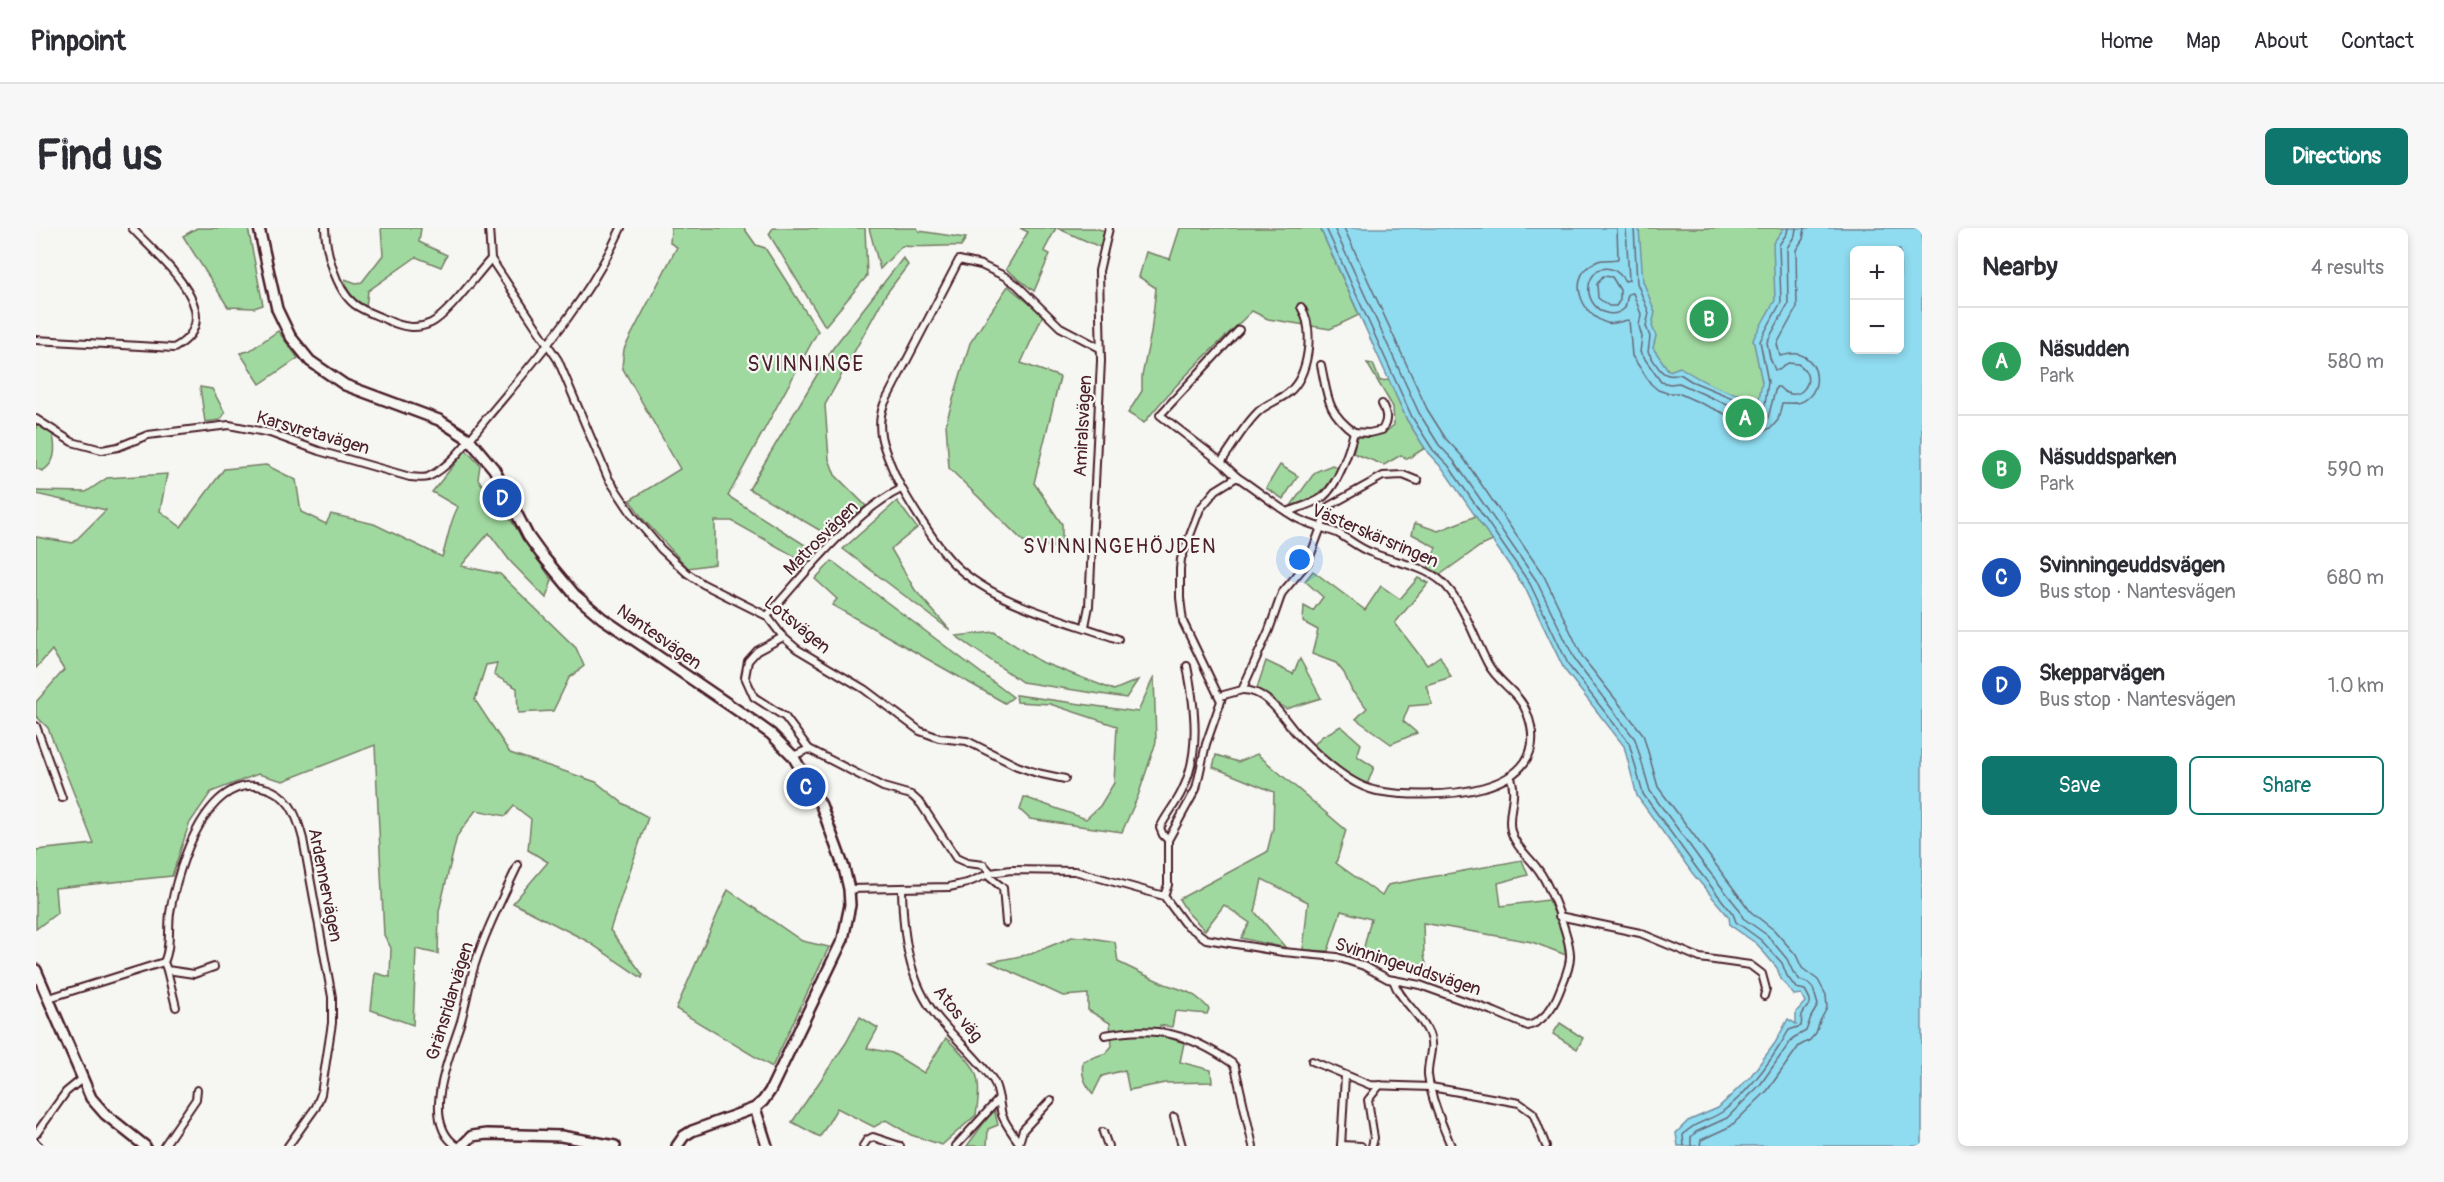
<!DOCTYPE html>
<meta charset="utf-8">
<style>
:root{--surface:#fff;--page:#f7f7f7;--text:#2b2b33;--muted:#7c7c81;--line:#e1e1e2;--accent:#0f766e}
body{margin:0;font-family:Pangolin,sans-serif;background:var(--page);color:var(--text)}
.controls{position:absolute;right:18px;top:18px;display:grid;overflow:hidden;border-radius:9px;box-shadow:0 3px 9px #0003}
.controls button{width:54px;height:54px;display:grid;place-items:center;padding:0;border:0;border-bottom:2px solid var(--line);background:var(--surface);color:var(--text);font:30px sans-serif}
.you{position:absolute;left:1264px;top:332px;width:21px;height:21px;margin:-15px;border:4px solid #fff;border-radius:50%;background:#1a73e8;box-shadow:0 0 0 9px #1a73e833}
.badge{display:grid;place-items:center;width:39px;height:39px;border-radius:50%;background:var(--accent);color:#fff;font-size:20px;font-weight:700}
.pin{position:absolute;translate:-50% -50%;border:3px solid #fff;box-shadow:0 2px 6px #0006}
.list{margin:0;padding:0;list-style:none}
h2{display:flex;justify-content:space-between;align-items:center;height:78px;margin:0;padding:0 24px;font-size:26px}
h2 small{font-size:20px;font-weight:400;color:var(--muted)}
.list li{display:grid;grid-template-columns:39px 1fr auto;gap:18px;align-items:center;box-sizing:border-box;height:108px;padding:0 24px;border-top:2px solid var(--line)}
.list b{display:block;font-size:22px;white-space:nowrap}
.list p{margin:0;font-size:20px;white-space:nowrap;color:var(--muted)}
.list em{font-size:20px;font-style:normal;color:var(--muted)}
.actions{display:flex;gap:12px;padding:18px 24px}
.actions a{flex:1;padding:14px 0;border:2px solid var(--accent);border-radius:9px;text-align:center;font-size:21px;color:var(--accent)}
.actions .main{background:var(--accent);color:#fff}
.map{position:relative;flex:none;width:1886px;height:918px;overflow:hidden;border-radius:9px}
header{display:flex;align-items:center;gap:36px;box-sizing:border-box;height:84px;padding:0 30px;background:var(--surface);border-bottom:2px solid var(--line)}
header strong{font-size:28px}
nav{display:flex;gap:33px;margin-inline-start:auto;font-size:21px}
.intro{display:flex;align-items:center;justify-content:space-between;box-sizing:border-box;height:144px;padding:0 36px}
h1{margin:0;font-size:42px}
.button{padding:15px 27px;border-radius:9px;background:var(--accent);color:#fff;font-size:21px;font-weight:700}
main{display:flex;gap:36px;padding:0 36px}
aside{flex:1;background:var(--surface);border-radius:9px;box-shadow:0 3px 9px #0003}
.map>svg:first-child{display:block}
.green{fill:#a0d99f;stroke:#757c65;stroke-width:1.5;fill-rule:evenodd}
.water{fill:#8fdbef;stroke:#7390a1;stroke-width:1.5;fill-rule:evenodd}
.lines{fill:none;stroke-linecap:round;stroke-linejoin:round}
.shore{stroke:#666a79;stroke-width:1.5}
.street-casing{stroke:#4a1f2b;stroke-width:10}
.secondary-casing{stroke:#4a1f2b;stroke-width:14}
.street{stroke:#f6f6f2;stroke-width:6}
.secondary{stroke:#f6f6f2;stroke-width:9}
.labels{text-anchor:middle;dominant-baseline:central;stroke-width:4.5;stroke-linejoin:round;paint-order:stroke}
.street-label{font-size:18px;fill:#4a1f2b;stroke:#f6f6f2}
.neighbourhood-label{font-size:20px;letter-spacing:1.5px;fill:#4a1f2b;stroke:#f6f6f2}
.quarter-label{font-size:21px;letter-spacing:1.5px;fill:#4a1f2b;stroke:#f6f6f2}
</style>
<header>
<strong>Pinpoint</strong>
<nav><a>Home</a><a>Map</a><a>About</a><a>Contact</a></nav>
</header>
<div class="intro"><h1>Find us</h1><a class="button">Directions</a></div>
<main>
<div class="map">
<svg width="1886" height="918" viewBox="0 0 1886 918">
<rect width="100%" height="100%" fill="#f6f6f2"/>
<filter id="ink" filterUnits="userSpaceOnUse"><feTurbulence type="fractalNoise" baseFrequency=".0167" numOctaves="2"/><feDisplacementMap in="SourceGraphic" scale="12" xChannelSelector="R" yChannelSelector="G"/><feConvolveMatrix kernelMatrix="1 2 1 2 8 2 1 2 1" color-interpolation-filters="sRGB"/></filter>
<g filter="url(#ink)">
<g class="green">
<path d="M 161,0 L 212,0 L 227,77 L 218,80 L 192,79 L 147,8 Z"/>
<path d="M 345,0 L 385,0 L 383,14 L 411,27 L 405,39 L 380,29 L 332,63 L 330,79 C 320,72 309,64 309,51 L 320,55 L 326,54 L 347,27 Z"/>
<path d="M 635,0 L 708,0 L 720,17 L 729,20 L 782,103 L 692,268 L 783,326 L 774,337 L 696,293 L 679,293 L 679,336 L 652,340 L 607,291 L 594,272 L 644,241 L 586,139 L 588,121 L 641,19 L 634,15 Z"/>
<path d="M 737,0 L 829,0 L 831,48 L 789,98 L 733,6 Z"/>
<path d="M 833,0 L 881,0 L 883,3 L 930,10 L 925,18 C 905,17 886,20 866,18 L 844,41 Z"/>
<path d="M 984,0 L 1020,0 L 1008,23 L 1014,26 L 998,63 L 970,41 L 992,4 Z"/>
<path d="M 1021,0 L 1058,0 L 1070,3 L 1066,20 Z"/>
<path d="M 1144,0 L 1284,0 L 1323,87 L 1294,101 L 1232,91 L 1216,83 C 1179,119 1140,154 1108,195 L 1092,185 L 1106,163 L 1106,148 L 1115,105 L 1120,60 L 1103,49 L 1110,24 L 1134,31 Z"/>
<path d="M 1437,0 L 1865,0 L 1869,413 ZM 1818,22 L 1864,22 L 1864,122 L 1818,122 Z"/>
<path d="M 867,30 L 872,37 L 850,66 L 789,177 L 793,231 L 799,247 L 830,278 L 792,307 L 713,261 L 797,120 Z"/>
<path d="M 972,58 L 1007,87 L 985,135 L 1024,149 L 998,255 L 1026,296 L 1026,321 L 987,313 L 913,240 L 910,195 L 934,115 Z"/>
<path d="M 242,103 L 262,130 L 224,156 L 204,125 L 213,123 Z"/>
<path d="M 1331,135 L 1337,136 L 1344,153 L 1353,152 L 1371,192 L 1389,220 L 1371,231 L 1365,227 L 1348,237 L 1317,225 L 1321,208 C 1337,211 1346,208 1358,197 L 1357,179 Z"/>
<path d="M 164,159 L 176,161 L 189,185 L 184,192 L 169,194 Z"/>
<path d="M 0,195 L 16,204 C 20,218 21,235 6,243 L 0,240 Z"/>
<path d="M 430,222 L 444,237 L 442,251 L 456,271 L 470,285 L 516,352 L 510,370 L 474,333 L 453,305 L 425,338 L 464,346 L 540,420 L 548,438 L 533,450 L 517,483 L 482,485 L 481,460 L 458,447 L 461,435 L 450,437 L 439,472 L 474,525 L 560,554 L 588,576 L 612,589 L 574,702 L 607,747 L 606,750 L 551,713 L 477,675 L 512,634 L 492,622 L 495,591 L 478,578 L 470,588 L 440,582 L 421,608 L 403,683 L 402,726 L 380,721 L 377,797 L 335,782 L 339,745 L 354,749 L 355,720 L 348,707 L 339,517 L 247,553 L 222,546 L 175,564 L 153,596 L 136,648 L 19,660 L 21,685 L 0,701 L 0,622 L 58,616 L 12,500 L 0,488 L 0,474 L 28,442 L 16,422 L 0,440 L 0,309 L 37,315 L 70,282 L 0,266 L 0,263 L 50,264 L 71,250 L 131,246 L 124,283 L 145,299 L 188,241 L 230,237 L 260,252 L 265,284 L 290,296 L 295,286 L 338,296 L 406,329 C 412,312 413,295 422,279 L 396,264 Z"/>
<path d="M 1244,237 L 1262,248 L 1247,271 L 1230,260 Z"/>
<path d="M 1296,237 L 1303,240 L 1285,266 L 1254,279 L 1279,244 Z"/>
<path d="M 861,273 L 881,300 L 855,321 L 879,362 L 914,402 L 807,321 Z"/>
<path d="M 1440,288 L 1457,313 L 1443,319 L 1405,346 L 1392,341 L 1400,319 L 1376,306 L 1379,295 L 1402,303 Z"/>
<path d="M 796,333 L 977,469 L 969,475 L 796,377 L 801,371 L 779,351 Z"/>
<path d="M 1277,343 L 1329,382 L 1345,358 L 1364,371 L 1382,350 L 1392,355 L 1359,395 L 1391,437 L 1404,428 L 1415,449 L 1390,457 L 1396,476 L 1373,478 L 1367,493 L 1381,505 L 1355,516 L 1320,491 L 1331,480 L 1316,463 L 1308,445 L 1300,435 L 1276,426 L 1282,402 L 1267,394 L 1268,378 L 1277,383 L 1287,369 L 1269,353 Z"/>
<path d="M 958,404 L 1005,434 L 1078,462 L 1102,452 L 1090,470 L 986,454 L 920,408 Z"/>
<path d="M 1264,431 L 1285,470 L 1250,481 L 1221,460 L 1230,433 L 1257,446 Z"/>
<path d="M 1118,448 L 1120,514 L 1102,568 L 1086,604 L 994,591 L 984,582 L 988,569 L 1050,591 L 1064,578 L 1078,555 L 1081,498 L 1014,476 L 981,474 L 980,467 L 1102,484 Z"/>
<path d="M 1305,498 L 1325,516 L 1321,528 L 1338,539 L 1331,557 L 1294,535 L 1277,518 L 1285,509 Z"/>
<path d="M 1221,526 L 1310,602 L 1300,635 L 1346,668 L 1352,657 L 1486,632 L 1492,647 L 1462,655 L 1465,678 L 1512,672 L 1527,703 L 1530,727 L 1496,714 L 1387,695 L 1388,727 L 1392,744 L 1327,723 L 1335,691 L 1305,683 L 1292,723 L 1267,722 L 1272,674 L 1226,651 L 1219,684 L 1250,720 L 1205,710 L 1214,695 L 1188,677 L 1169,702 L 1151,684 L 1143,671 L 1231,624 L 1237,600 L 1238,564 L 1177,539 L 1180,527 L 1202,534 Z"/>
<path d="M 692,662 L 766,713 L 793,719 L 736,839 L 640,781 Z"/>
<path d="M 1036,709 L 1050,709 L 1079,714 L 1082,734 C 1098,742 1113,749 1129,756 C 1150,763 1158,764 1173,781 L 1171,786 L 1139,783 L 1136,799 L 1124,797 L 1122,806 L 1148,815 L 1144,834 L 1175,842 L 1176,854 L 1129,855 L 1093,862 L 1089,842 L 1066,848 L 1057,866 C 1048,854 1045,847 1047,833 L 1070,825 L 1076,818 L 1074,795 L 1052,782 L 1052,766 L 1027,768 L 954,734 L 995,726 Z"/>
<path d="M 824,789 L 842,800 L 831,820 L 856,825 L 888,845 L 910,810 C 940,839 947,844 940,887 L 906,917 L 875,907 L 850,892 L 838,899 L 801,880 L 784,909 L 756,894 L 810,815 Z"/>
<path d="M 1524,795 L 1547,810 L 1541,821 L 1517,806 Z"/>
<path d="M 958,881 L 962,897 L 952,901 L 951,918 L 931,918 Z"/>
</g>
<path class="water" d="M 1284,0 L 1603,0 L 1607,53 L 1619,84 L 1616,98 L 1620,108 L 1617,120 L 1633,143 L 1644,139 C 1662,151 1685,163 1706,167 L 1715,185 L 1721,183 L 1726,154 L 1717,111 L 1739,72 L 1737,15 L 1748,0 L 1886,0 L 1886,918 L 1642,918 L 1640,905 L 1652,893 L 1682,880 L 1714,849 L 1739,815 L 1752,791 L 1760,796 L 1760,784 L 1769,774 L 1765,766 L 1758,767 L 1745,751 L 1741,740 L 1721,716 L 1694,697 L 1693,689 L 1657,646 L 1601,568 L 1588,518 L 1528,441 L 1489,360 L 1407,241 L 1392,225 L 1371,192 ZM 1864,22 L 1864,122 L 1818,122 L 1818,22 Z"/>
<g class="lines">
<g class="shore">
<path d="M 1290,0 L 1376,189 L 1397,222 L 1412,237 L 1494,356 L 1533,438 L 1593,515 L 1607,566 L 1662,642 L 1697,686 L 1700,694 L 1725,712 L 1746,735 L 1751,748 L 1760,760 L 1769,762 C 1780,780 1771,774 1766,787 C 1765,790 1766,794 1765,798 L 1753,802 C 1736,832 1714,863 1686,884 C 1673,893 1658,894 1647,907 L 1648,918"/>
<path d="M 1298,0 L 1383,185 L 1403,217 L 1418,233 L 1500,352 L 1540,434 L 1599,511 L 1614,563 L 1668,637 L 1703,681 L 1707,690 L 1731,707 L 1751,731 L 1757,744 L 1764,752 L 1772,755 L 1777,760 L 1782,777 L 1775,789 L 1770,803 L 1757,810 L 1724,857 L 1691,890 L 1660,904 L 1655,909 L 1655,918"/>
<path d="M 1308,0 L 1391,181 L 1410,211 L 1426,228 L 1508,348 L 1547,430 L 1607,506 L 1622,559 L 1715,684 L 1738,702 L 1760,727 L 1766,740 L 1782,752 L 1790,767 L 1791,780 L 1784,793 L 1780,805 L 1774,812 L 1763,818 L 1731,863 L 1695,898 L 1665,912 L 1664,918"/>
<path d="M 1581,0 L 1582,31 C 1575,33 1567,30 1560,34 C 1530,47 1544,87 1571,95 C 1579,97 1586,92 1593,92 L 1596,128 L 1615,156 L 1622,162 L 1631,165 L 1642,165 L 1689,186 L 1699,201 L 1712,207 L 1722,206 L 1736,199 L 1742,192 L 1746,175 C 1752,175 1759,176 1765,174 C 1787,165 1785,132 1762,126 C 1756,125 1750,127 1744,128 L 1741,116 L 1761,79 L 1760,22 L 1767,11 L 1769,0"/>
<path d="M 1590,0 L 1593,52 L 1589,53 C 1582,43 1574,37 1562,42 C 1537,64 1568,100 1589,80 L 1592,66 L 1597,65 L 1605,86 L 1603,98 L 1606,109 L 1604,124 L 1625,154 L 1634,156 L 1643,155 L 1696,179 L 1704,193 L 1712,198 L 1725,196 L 1732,190 L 1740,159 L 1743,159 C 1762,180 1785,150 1762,136 L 1752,135 L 1743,142 L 1739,142 L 1734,130 L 1731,114 L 1752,76 L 1751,20 L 1759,7 L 1760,0"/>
<path d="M 1598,0 L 1601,55 L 1613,85 L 1610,98 L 1614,109 L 1612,124 C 1622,138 1625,152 1644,146 L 1655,153 L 1701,172 L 1709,187 L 1715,191 L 1725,187 L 1729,177 L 1732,154 L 1724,113 L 1745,74 L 1743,17 L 1751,5 L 1752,0"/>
<path d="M 1567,48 L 1576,49 L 1584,62 L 1584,72 L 1580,78 L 1573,78 L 1562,70 L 1561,56 Z"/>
</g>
<defs>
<g id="street">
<path d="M 289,0 C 290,23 299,60 318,76 C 327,83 340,87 351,92 C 366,99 380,102 395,95 C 413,86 440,47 455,31"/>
<path d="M 453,0 L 455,31 L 522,132 L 572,250 L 598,289 L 625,321 L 651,345 L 667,356 L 731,388 L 747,409 L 761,421 L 828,461 L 884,503 L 903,510 L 931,513 L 981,538 L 1001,545 L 1029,551"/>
<path d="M 0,112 L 138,120 C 197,88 121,28 96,0"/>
<path d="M 1064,120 L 1024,99 L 981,57 L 968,48 L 945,37 L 923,32 L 848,176 C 838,203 849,223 860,249 C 867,264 876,278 885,292 C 895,307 905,323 918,336 C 958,376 1030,392 1082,411"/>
<path d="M 1285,137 C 1292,169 1290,183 1318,204"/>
<path d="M 0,191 L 36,214 L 66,222 L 82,219 L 112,207 L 193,197 L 234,205 L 283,223 L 374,249 C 380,249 387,251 392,249 C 416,238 434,210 450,191 C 500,131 553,72 585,0"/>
<path d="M 1185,234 C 1197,218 1207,199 1221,185 C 1229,176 1242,173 1252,165 C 1273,148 1279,102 1265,79"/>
<path d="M 1201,249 L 1185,234 L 1124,187 L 1203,102"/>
<path d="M 1251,284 C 1262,280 1277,276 1287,269 C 1302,257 1313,223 1318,204 L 1333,205 L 1346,202 C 1352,192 1351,186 1346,176"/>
<path d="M 731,388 C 768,347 816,285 865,261"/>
<path d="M 1049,398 L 1053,378 L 1065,133 L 1063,43 L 1073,0"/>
<path d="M 747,409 L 721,423 L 712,433 L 709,449 L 718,469 L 749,489 L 773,521 L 847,559 L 875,567 L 885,576 L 920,630 L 931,635 L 948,637 L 955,645"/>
<path d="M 1184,468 L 1206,462 L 1233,402 L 1246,365 L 1272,334 L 1293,278 L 1347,248 L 1367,247 L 1382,253"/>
<path d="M 0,498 L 26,570"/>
<path d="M 757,528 L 773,521"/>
<path d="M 1132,612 L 1127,607 L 1124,600 C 1130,587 1140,576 1146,563 C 1165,525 1159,479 1151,438"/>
<path d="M 951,647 L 967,660 L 970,695"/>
<path d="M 813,661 L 913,659 L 931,655 L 955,645 L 975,642 L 1039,643 L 1128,668 L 1148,695 L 1170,711 L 1247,724 L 1301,729 L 1328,738 L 1352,751 L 1384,757 L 1459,784 L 1492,798 C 1509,793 1518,778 1524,762 C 1528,751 1535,738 1534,726 C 1533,707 1513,655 1501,640 C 1492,628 1479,618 1475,603 C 1470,584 1483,567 1474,548"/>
<path d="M 866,661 C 867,706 872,754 902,790 C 919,811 941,829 957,852 C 963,861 963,876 966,887 C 970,898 979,908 985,918"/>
<path d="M 1128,668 L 1132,657 L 1132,612 L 1160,561 L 1170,516 L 1185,473 L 1147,394 L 1144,370 L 1144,341 L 1145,331 L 1164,281 L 1180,262 L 1201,249 C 1220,261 1237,276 1257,288 C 1271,297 1288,299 1303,306 C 1314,312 1323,320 1334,324 C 1357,334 1386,337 1405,353 C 1426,371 1439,412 1452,436 C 1462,455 1484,465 1491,485 C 1524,570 1392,572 1341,563 C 1313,557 1280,526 1261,506 C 1246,489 1232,462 1206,462"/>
<path d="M 1523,688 L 1604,705 L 1664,730 L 1714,737 L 1726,746 L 1730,761 L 1728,768"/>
<path d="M 128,734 L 131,742 L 158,746 L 178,739"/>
<path d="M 131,742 L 140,779"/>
<path d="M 1357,752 C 1364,773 1385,786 1393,806 C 1399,820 1391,833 1392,847 C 1395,871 1406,896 1415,918"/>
<path d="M 13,770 L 128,734 C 135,720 132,700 134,685 C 141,640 173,533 237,563 C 256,572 262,592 267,611 L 296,769 L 296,795 L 285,866 L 280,879 L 252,918"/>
<path d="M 1069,807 C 1120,797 1154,806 1196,835 L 1199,839 L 1217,918"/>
<path d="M 1276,833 L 1334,857 L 1395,859 L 1483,875 L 1497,885 L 1510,918"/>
<path d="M 1138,889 L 1146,918"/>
<path d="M 1067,904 L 1072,918"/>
<path d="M 0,906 L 30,864 L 46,851"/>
<path d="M 0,915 L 3,918"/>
<path d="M 983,915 L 987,902 L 1015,872"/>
<path d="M 1305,917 L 1325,918"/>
<path d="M 128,918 L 160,871 L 161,862"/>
<path d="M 421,918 C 383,893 415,826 425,793 C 430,775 433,757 438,739 C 449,704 466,671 482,637"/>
<path d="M 827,918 L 831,912 L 837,909 L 864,918"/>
<path d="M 920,918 L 963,871"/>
<path d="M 1305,918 L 1309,848"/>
<path d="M 1336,918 L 1338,910 L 1332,872 L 1344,857"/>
</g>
<g id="secondary">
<path d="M 223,0 L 241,81 L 254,108 L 274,133 L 309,157 L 403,192 L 433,211 L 458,241 L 492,308 L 505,326 L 539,367 L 566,390 L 717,493 L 735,506 L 757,528 L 785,577 L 808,640 L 813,661 L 814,677 L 807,711 L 734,863 L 727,873 L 719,880 L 656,903 L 648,908 L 641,918"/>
<path d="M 0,742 L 55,870 L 69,886 L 109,918"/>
<path d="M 719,880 L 731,918"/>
<path d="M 426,918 L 436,908 L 451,906 L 525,908 L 579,918"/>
</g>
</defs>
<use href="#street" class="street-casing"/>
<use href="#secondary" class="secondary-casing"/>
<use href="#street" class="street"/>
<use href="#secondary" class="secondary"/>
</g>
</g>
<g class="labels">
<g class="street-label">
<text transform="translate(1047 198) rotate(-87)">Amiralsvägen</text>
<text transform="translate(277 205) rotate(16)">Karsvretavägen</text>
<text transform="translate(1339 308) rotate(23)">Västerskärsringen</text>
<text transform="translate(785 310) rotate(-45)">Matrosvägen</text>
<text transform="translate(761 397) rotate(39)">Lotsvägen</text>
<text transform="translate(623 409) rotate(35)">Nantesvägen</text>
<text transform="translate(289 657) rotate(79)">Ardennervägen</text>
<text transform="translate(1372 739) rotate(18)">Svinningeuddsvägen</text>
<text transform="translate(414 773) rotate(-73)">Gränsridarvägen</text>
<text transform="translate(922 786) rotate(51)">Atos väg</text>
</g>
<g class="neighbourhood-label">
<text x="1084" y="318">SVINNINGEHÖJDEN</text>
</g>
<g class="quarter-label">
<text x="770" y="136">SVINNINGE</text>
</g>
</g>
</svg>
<div class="controls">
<button>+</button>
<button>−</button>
</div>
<div class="you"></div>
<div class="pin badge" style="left:1709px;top:190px;background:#2e9e5b">A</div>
<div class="pin badge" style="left:1673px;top:91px;background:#2e9e5b">B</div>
<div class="pin badge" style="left:770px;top:559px;background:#1a4fb4">C</div>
<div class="pin badge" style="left:466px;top:270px;background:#1a4fb4">D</div>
</div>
<aside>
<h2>Nearby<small>4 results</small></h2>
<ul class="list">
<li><span class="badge" style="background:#2e9e5b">A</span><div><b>Näsudden</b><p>Park</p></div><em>580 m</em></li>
<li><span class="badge" style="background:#2e9e5b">B</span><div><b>Näsuddsparken</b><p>Park</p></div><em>590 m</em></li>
<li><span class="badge" style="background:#1a4fb4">C</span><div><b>Svinningeuddsvägen</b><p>Bus stop · Nantesvägen</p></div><em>680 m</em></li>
<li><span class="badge" style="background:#1a4fb4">D</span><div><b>Skepparvägen</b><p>Bus stop · Nantesvägen</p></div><em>1.0 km</em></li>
</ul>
<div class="actions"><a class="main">Save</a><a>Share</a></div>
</aside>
</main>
